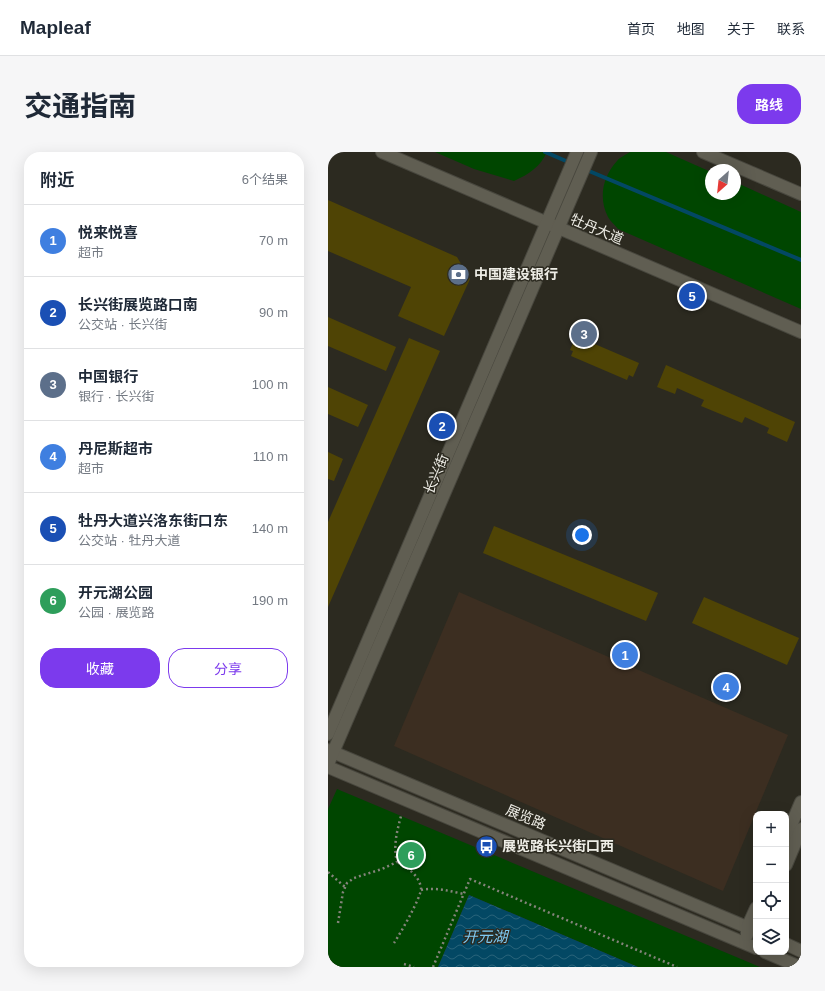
<!DOCTYPE html>
<html lang="zh">
<meta charset="utf-8">
<style>
:root{--surface:#fff;--page:#f6f6f7;--text:#1f2937;--muted:#747a83;--line:#e0e1e3;--accent:#7c3aed}
body{margin:0;font-family:Helvetica,"Noto Sans SC",sans-serif;background:var(--page);color:var(--text)}
.controls{position:absolute;right:12px;bottom:12px;display:grid;overflow:hidden;border-radius:8px;box-shadow:0 4px 16px #0002}
.controls button{width:36px;height:36px;display:grid;place-items:center;padding:0;border:0;border-bottom:1px solid var(--line);background:var(--surface);color:var(--text);font:20px sans-serif}
.compass{position:absolute;left:377px;top:12px;width:36px;height:36px;border-radius:50%;background:var(--surface);box-shadow:0 4px 16px #0002;rotate:207deg}
.you{position:absolute;left:254px;top:383px;width:14px;height:14px;margin:-10px;border:3px solid #fff;border-radius:50%;background:#1a73e8;box-shadow:0 0 0 6px #1a73e833}
.badge{display:grid;place-items:center;width:26px;height:26px;border-radius:50%;background:var(--accent);color:#fff;font-size:13px;font-weight:700}
.pin{position:absolute;translate:-50% -50%;border:2px solid #fff;box-shadow:0 1px 4px #0006}
.list{margin:0;padding:0;list-style:none}
h2{display:flex;justify-content:space-between;align-items:center;height:52px;margin:0;padding:0 16px;font-size:17px}
h2 small{font-size:13px;font-weight:400;color:var(--muted)}
.list li{display:grid;grid-template-columns:26px 1fr auto;gap:12px;align-items:center;box-sizing:border-box;height:72px;padding:0 16px;border-top:1px solid var(--line)}
.list b{display:block;font-size:15px;white-space:nowrap}
.list p{margin:0;font-size:13px;white-space:nowrap;color:var(--muted)}
.list em{font-size:13px;font-style:normal;color:var(--muted)}
.actions{display:flex;gap:8px;padding:12px 16px}
.actions a{flex:1;padding:9px 0;border:1px solid var(--accent);border-radius:16px;text-align:center;font-size:14px;color:var(--accent)}
.actions .main{background:var(--accent);color:#fff}
.icon{flex:none;width:22px;height:22px;fill:none;stroke:currentColor;stroke-width:2;stroke-linecap:round;stroke-linejoin:round}
.map{position:relative;flex:none;width:473px;height:815px;overflow:hidden;border-radius:16px}
header{display:flex;align-items:center;gap:24px;box-sizing:border-box;height:56px;padding:0 20px;background:var(--surface);border-bottom:1px solid var(--line)}
header strong{font-size:19px}
nav{display:flex;gap:22px;margin-inline-start:auto;font-size:14px}
.intro{display:flex;align-items:center;justify-content:space-between;box-sizing:border-box;height:96px;padding:0 24px}
h1{margin:0;font-size:28px}
.button{padding:10px 18px;border-radius:16px;background:var(--accent);color:#fff;font-size:14px;font-weight:700}
main{display:flex;gap:24px;padding:0 24px}
aside{flex:1;background:var(--surface);border-radius:16px;box-shadow:0 4px 16px #0002}
.map>svg:first-child{display:block}
.commercial{fill:#3c2e21}
.green{fill:#004600}
.water{fill:url(#water-waves)}
.lines{fill:none;stroke-linecap:round;stroke-linejoin:round}
.stream{stroke:#034864;stroke-width:4}
.building{fill:#4f4405}
.tertiary-casing{stroke:#48473e;stroke-width:14}
.secondary-casing{stroke:#48473e;stroke-width:14}
.path{stroke:#85847b;stroke-width:2.5;stroke-dasharray:2 3;stroke-linecap:butt}
.tertiary{stroke:#605e52;stroke-width:12}
.secondary{stroke:#605e52;stroke-width:12}
.labels{text-anchor:middle;dominant-baseline:central;stroke-width:3;stroke-linejoin:round;paint-order:stroke}
.street-label{font-size:14px;fill:#eeede6;stroke:#2c2a20}
.poi-label{font-size:14px;font-weight:bold;fill:#eeede6;stroke:#2c2a20;text-anchor:start}
.water-label{font-size:15px;font-style:italic;fill:#7dc9f2;stroke:#2c2a20}
</style>
<header>
<strong>Mapleaf</strong>
<nav><a>首页</a><a>地图</a><a>关于</a><a>联系</a></nav>
</header>
<div class="intro"><h1>交通指南</h1><a class="button">路线</a></div>
<main>
<aside>
<h2>附近<small>6个结果</small></h2>
<ul class="list">
<li><span class="badge" style="background:#3f7fe0">1</span><div><b>悦来悦喜</b><p>超市</p></div><em>70 m</em></li>
<li><span class="badge" style="background:#1a4fb4">2</span><div><b>长兴街展览路口南</b><p>公交站 · 长兴街</p></div><em>90 m</em></li>
<li><span class="badge" style="background:#5c6f8a">3</span><div><b>中国银行</b><p>银行 · 长兴街</p></div><em>100 m</em></li>
<li><span class="badge" style="background:#3f7fe0">4</span><div><b>丹尼斯超市</b><p>超市</p></div><em>110 m</em></li>
<li><span class="badge" style="background:#1a4fb4">5</span><div><b>牡丹大道兴洛东街口东</b><p>公交站 · 牡丹大道</p></div><em>140 m</em></li>
<li><span class="badge" style="background:#2e9e5b">6</span><div><b>开元湖公园</b><p>公园 · 展览路</p></div><em>190 m</em></li>
</ul>
<div class="actions"><a class="main">收藏</a><a>分享</a></div>
</aside>
<div class="map">
<svg width="473" height="815" viewBox="0 0 473 815">
<defs>
<pattern id="water-waves" width="16" height="10" patternUnits="userSpaceOnUse"><rect width="16" height="10" fill="#034864"/><path d="M0 5q4-4 8 0t8 0" fill="none" stroke="#28637a"/></pattern>
</defs>
<rect width="100%" height="100%" fill="#2c2a20"/>
<path class="commercial" d="M 131,440 L 460,583 L 395,739 L 66,594 Z"/>
<g class="green">
<path d="M 107,0 L 219,0 C 212,15 201,22 186,29 L 146,17 Z"/>
<path d="M 302,0 L 338,0 L 383,20 L 383,42 L 407,42 L 407,30 L 473,60 L 473,157 L 290,77 C 287,73 282,69 280,65 C 270,46 275,24 289,9 C 292,5 298,3 302,0 Z"/>
<path d="M 9,637 L 432,815 L 310,815 L 141,743 L 110,815 L 0,815 L 0,657 Z"/>
</g>
<path class="water" d="M 141,743 L 310,815 L 110,815 Z"/>
<g class="lines">
<g class="stream">
<path d="M 217,0 L 238,9"/>
<path d="M 261,19 L 473,108"/>
</g>
</g>
<g class="building">
<path d="M 0,48 L 129,105 L 142,127 L 116,184 L 70,164 L 83,135 L 0,99 Z"/>
<path d="M 0,165 L 68,195 L 58,219 L 0,194 Z"/>
<path d="M 248,184 L 311,211 L 305,225 L 301,223 L 299,228 L 243,204 L 245,199 L 242,198 Z"/>
<path d="M 81,186 L 112,199 L 0,455 L 0,370 Z"/>
<path d="M 338,213 L 467,270 L 459,290 L 439,281 L 441,276 L 417,265 L 414,271 L 373,254 L 376,248 L 349,236 L 347,242 L 329,235 Z"/>
<path d="M 0,235 L 40,253 L 30,275 L 0,262 Z"/>
<path d="M 0,300 L 15,307 L 6,329 L 0,327 Z"/>
<path d="M 166,374 L 330,441 L 318,469 L 155,401 Z"/>
<path d="M 376,445 L 471,486 L 459,513 L 364,471 Z"/>
</g>
<g class="lines">
<defs>
<g id="tertiary">
<path d="M 0,598 L 428,779"/>
<path d="M 0,615 L 428,796"/>
<path d="M 458,685 L 473,650"/>
<path d="M 458,713 L 473,677"/>
<path d="M 419,783 L 419,776 L 428,756"/>
<path d="M 458,792 L 473,799"/>
<path d="M 437,800 L 472,815"/>
</g>
<g id="secondary">
<path d="M 54,0 L 473,180"/>
<path d="M 375,0 L 473,42"/>
<path d="M 0,582 L 249,0"/>
<path d="M 0,612 L 263,0"/>
</g>
</defs>
<use href="#tertiary" class="tertiary-casing"/>
<use href="#secondary" class="secondary-casing"/>
<g class="path">
<path d="M 0,720 L 17,735"/>
<path d="M 93,738 C 108,735 121,739 136,742"/>
<path d="M 10,771 L 15,740 L 19,731 L 26,726 L 54,717 L 69,710 C 65,694 69,679 73,664"/>
<path d="M 66,791 C 72,782 94,744 93,736 C 91,723 79,715 69,710"/>
<path d="M 76,812 L 86,815"/>
<path d="M 105,815 L 142,727 L 349,815"/>
</g>
<use href="#tertiary" class="tertiary"/>
<use href="#secondary" class="secondary"/>
</g>
<defs>
<symbol id="bank-disc" viewBox="-11 -11 22 22"><circle r="9.5" fill="#5c6f8a" stroke="#2c2a20"/><path d="M-6-4H6V4H-6ZM0-2.3a2.3 2.3 0 1 0 0 4.6a2.3 2.3 0 1 0 0-4.6Z" fill="#fff"/></symbol>
<symbol id="bus-disc" viewBox="-11 -11 22 22"><circle r="9.5" fill="#1a4fb4" stroke="#2c2a20"/><path d="M-5-6H5V4H4V6H2V4H-2V6H-4V4H-5ZM-3.5-4V0h7V-4ZM-3.5 1.2v1.5H-2V1.2ZM2 1.2v1.5H3.5V1.2Z" fill="#fff"/></symbol>
</defs>
<g fill-rule="evenodd">
<use href="#bank-disc" x="118" y="110" width="25" height="25"/>
<use href="#bus-disc" x="146" y="682" width="25" height="25"/>
</g>
<g class="labels">
<g class="street-label">
<text transform="translate(269 77) rotate(23)">牡丹大道</text>
<text transform="translate(108 322) rotate(-67)">长兴街</text>
<text transform="translate(198 665) rotate(23)">展览路</text>
</g>
<g class="poi-label">
<text x="146" y="122">中国建设银行</text>
<text x="174" y="694">展览路长兴街口西</text>
</g>
<g class="water-label">
<text x="157" y="784">开元湖</text>
</g>
</g>
</svg>
<div class="controls">
<button>+</button>
<button>−</button>
<button><svg class="icon" aria-label="locate" viewBox="0 0 24 24"><circle cx="12" cy="12" r="6"/><path d="M12 2v4M12 18v4M2 12h4M18 12h4"/></svg></button>
<button><svg class="icon" aria-label="layers" viewBox="0 0 24 24"><path d="M12 4l9 5-9 5-9-5zM3 14l9 5 9-5"/></svg></button>
</div>
<svg class="compass" viewBox="-18 -18 36 36"><path d="M0-13l5 13h-10z" fill="#e53935"/><path d="M0 13l5-13h-10z" fill="#747a83"/></svg>
<div class="you"></div>
<div class="pin badge" style="left:297px;top:503px;background:#3f7fe0">1</div>
<div class="pin badge" style="left:114px;top:274px;background:#1a4fb4">2</div>
<div class="pin badge" style="left:256px;top:182px;background:#5c6f8a">3</div>
<div class="pin badge" style="left:398px;top:535px;background:#3f7fe0">4</div>
<div class="pin badge" style="left:364px;top:144px;background:#1a4fb4">5</div>
<div class="pin badge" style="left:83px;top:703px;background:#2e9e5b">6</div>
</div>
</main>
